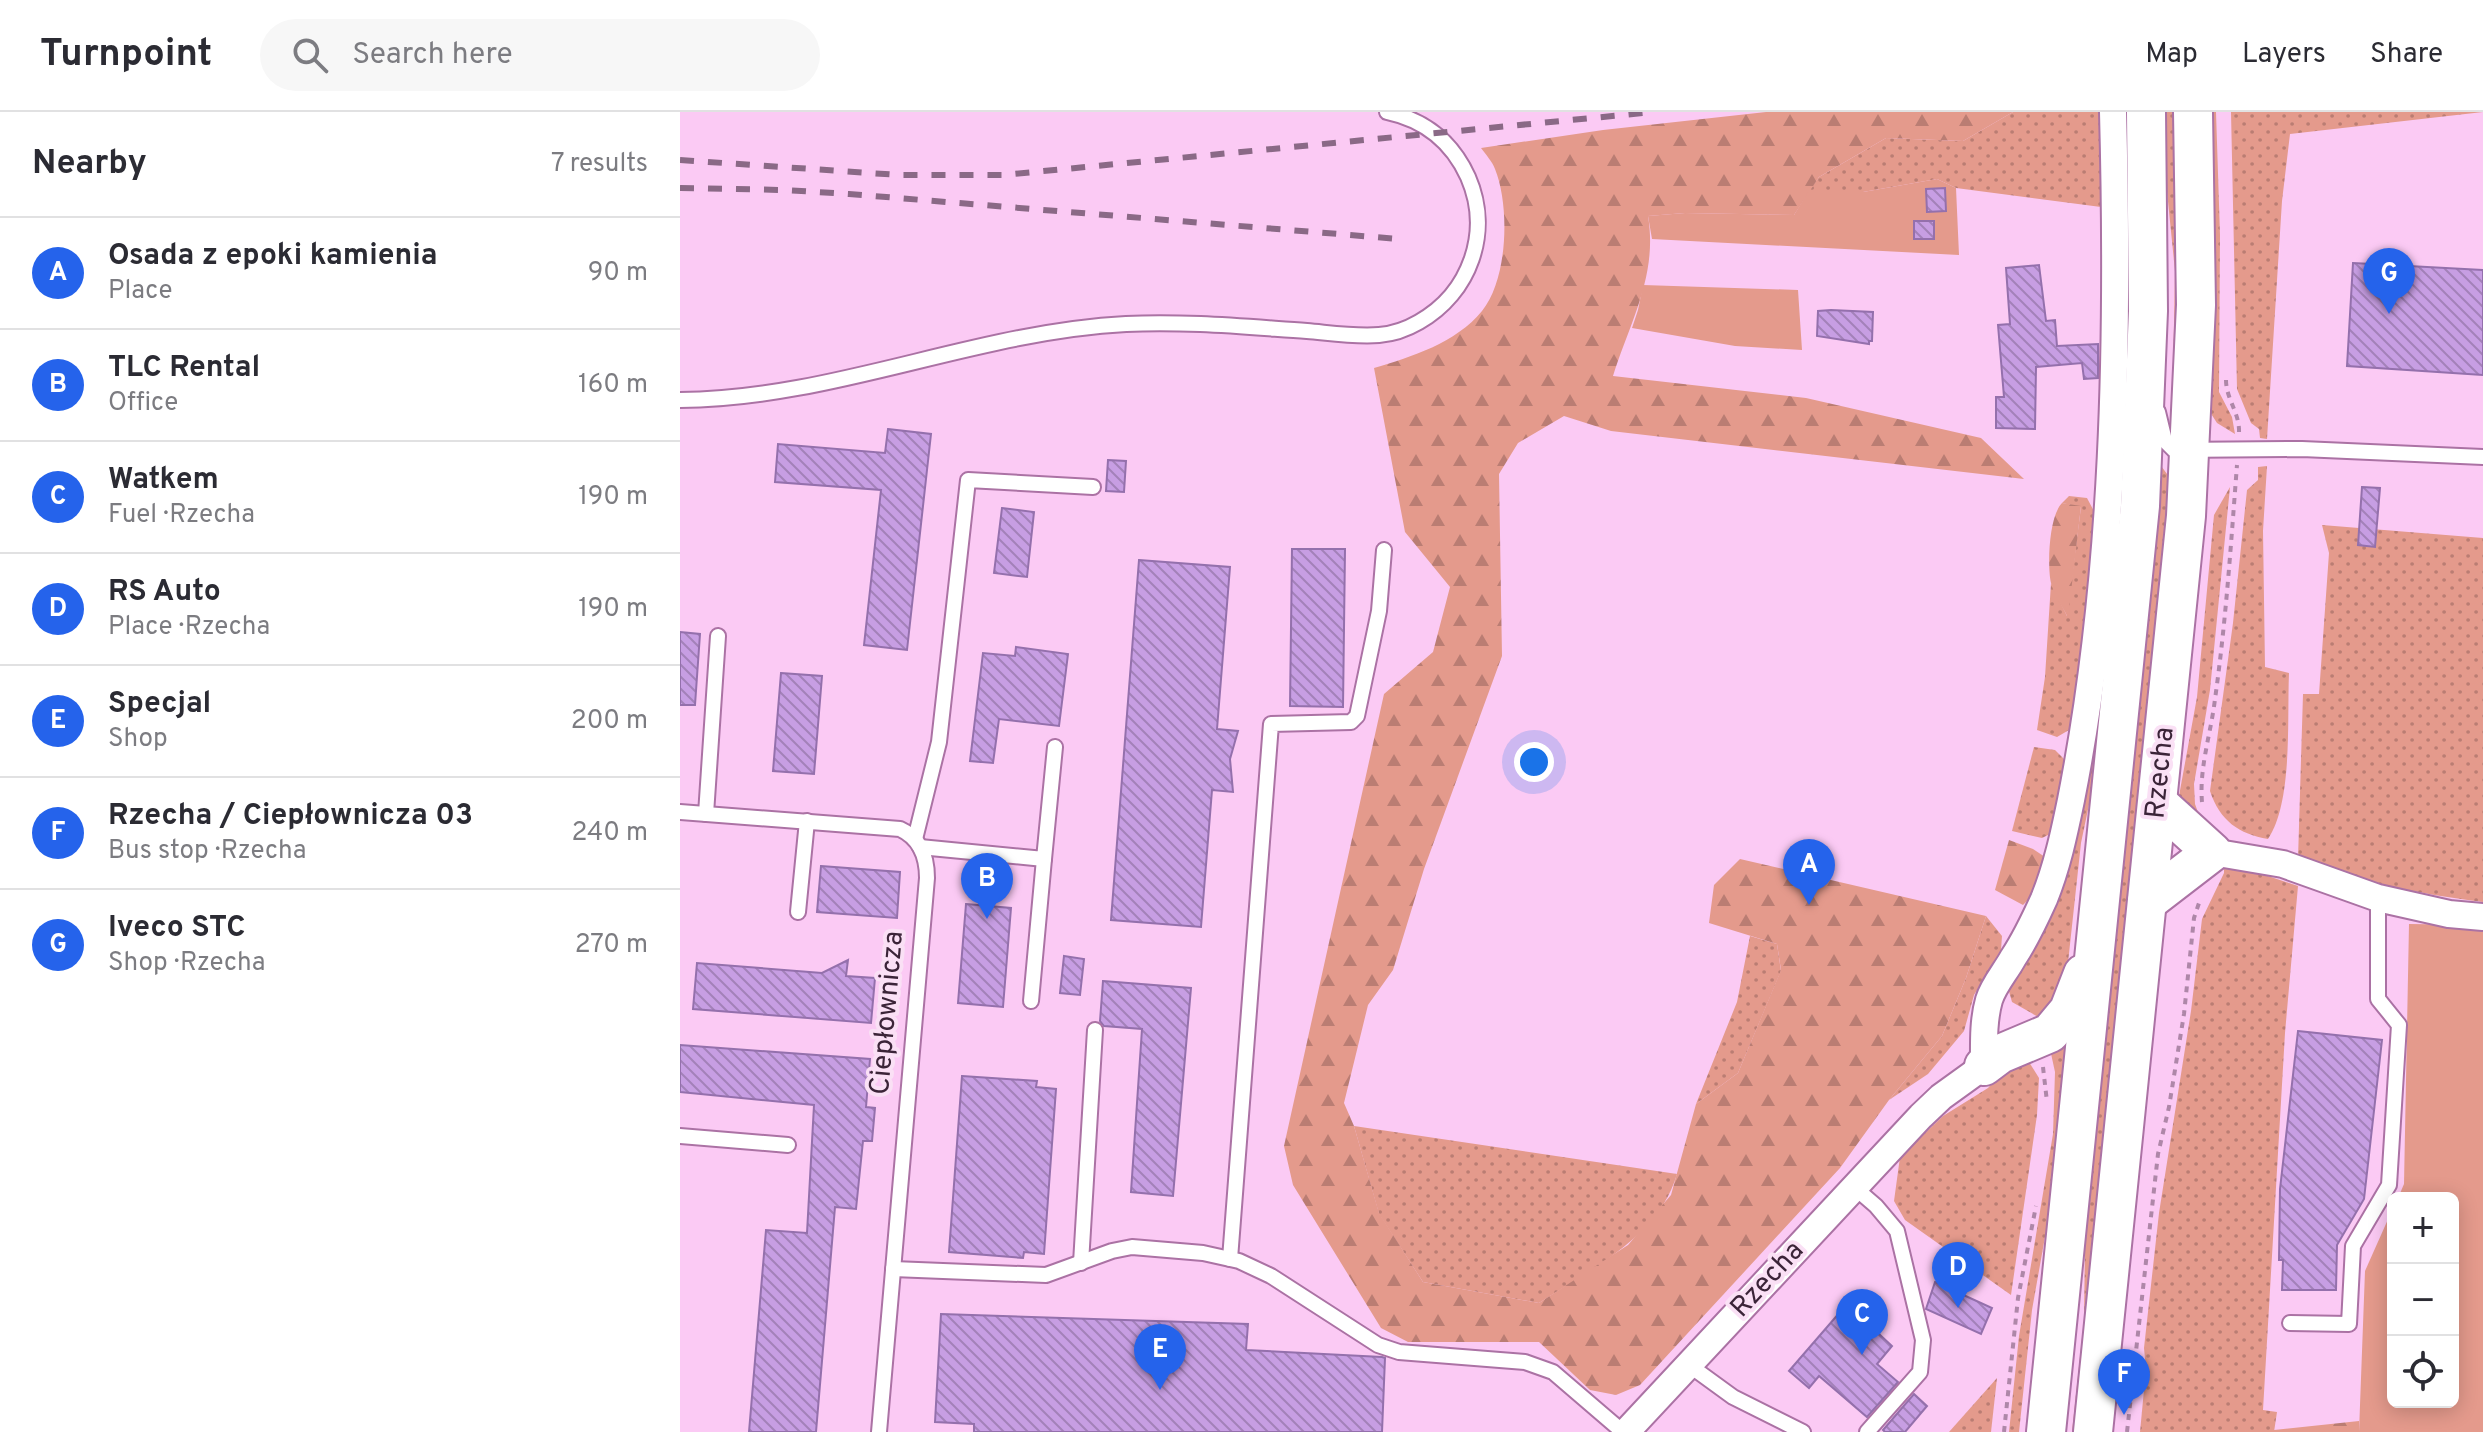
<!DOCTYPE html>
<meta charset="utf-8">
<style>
:root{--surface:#fff;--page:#f7f7f7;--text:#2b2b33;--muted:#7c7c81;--line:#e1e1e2;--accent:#2563eb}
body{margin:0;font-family:Overpass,sans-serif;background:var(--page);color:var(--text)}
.controls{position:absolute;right:24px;bottom:24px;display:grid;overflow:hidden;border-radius:12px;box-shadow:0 4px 20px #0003}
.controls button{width:72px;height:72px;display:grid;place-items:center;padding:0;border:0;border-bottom:2px solid var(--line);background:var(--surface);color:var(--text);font:40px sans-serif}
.you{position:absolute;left:854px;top:650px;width:28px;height:28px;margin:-20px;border:6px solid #fff;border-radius:50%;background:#1a73e8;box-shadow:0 0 0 12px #1a73e833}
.badge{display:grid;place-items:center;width:52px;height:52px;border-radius:50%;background:var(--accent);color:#fff;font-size:26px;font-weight:700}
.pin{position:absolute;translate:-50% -66px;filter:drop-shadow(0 2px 4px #0008)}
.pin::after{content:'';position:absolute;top:42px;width:28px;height:24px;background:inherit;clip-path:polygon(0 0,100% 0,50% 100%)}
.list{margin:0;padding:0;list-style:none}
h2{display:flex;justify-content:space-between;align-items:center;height:104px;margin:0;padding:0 32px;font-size:34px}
h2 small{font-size:26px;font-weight:400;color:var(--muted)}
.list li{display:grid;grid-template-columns:52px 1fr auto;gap:24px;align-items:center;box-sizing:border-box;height:112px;padding:0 32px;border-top:2px solid var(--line)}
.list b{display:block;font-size:30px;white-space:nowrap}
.list p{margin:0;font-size:26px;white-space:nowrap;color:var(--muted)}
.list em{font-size:26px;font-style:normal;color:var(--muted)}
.icon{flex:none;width:44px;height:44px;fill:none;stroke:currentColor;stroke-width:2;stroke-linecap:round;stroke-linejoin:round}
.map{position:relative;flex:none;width:1803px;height:1320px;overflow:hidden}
header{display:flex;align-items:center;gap:48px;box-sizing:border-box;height:112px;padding:0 40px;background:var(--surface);border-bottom:2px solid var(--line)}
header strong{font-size:38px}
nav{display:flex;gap:44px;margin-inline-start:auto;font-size:28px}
.search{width:560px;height:72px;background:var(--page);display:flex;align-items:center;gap:20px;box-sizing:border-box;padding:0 28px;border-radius:44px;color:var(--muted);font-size:30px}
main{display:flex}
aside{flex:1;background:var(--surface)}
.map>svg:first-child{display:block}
.grass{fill:url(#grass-dots)}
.forest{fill:url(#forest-firs)}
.green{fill:#e49a8c}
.building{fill:url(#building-back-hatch);stroke:#9470ac;stroke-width:2}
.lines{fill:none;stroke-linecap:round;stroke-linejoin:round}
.service-casing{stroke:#ab72a4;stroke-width:18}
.minor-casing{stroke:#ab72a4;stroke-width:30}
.secondary-casing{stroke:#ab72a4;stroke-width:42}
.path{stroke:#ae87a8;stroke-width:4;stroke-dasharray:6 6;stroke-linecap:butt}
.service{stroke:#fff;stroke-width:14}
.minor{stroke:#fff;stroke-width:26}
.secondary{stroke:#fff;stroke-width:38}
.rail{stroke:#8a6986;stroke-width:6;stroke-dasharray:14 14;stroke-linecap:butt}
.labels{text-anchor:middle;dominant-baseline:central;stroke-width:8;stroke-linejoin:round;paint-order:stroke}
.street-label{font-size:28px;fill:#3b2438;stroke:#fae0f5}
</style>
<header>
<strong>Turnpoint</strong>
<div class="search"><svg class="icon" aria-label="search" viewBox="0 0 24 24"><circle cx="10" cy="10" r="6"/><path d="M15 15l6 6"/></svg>Search here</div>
<nav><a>Map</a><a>Layers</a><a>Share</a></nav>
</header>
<main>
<aside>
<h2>Nearby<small>7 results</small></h2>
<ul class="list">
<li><span class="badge">A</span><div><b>Osada z epoki kamienia</b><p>Place</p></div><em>90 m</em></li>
<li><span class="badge">B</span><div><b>TLC Rental</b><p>Office</p></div><em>160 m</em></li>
<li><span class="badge">C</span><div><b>Watkem</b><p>Fuel · Rzecha</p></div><em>190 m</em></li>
<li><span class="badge">D</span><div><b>RS Auto</b><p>Place · Rzecha</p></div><em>190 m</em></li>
<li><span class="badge">E</span><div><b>Specjal</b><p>Shop</p></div><em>200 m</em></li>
<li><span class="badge">F</span><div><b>Rzecha / Ciepłownicza 03</b><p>Bus stop · Rzecha</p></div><em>240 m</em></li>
<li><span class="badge">G</span><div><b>Iveco STC</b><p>Shop · Rzecha</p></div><em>270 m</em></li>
</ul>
</aside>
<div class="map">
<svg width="1803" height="1320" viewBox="0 0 1803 1320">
<defs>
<pattern id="grass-dots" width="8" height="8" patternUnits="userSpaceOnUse" patternTransform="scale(2)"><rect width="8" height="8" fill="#e49a8c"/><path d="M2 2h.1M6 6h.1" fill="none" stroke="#ba7d73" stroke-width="1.8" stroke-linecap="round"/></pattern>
<pattern id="forest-firs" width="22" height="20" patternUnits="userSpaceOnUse" patternTransform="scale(2)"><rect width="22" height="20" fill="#e49a8c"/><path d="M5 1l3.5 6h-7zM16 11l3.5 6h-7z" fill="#ba7d73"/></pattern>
<pattern id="building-back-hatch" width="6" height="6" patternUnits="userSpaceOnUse" patternTransform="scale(2)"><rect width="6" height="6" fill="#c79ee3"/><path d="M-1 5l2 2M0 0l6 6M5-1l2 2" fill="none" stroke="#a381b9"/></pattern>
</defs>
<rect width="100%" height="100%" fill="#fbcaf4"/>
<g class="grass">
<path d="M 1333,0 L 1421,0 L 1421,95 L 1276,76 L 1257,67 L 1183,80 L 1128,80 L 1139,65 L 1206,26 L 1283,29 Z"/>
<path d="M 1442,0 L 1452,0 L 1454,262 L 1420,640 L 1401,731 L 1386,869 L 1376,889 L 1360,906 L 1332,890 L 1328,876 L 1403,667 Z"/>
<path d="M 1479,0 L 1500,0 L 1503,153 L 1492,315 L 1495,159 Z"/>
<path d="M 1527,0 L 1536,0 L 1540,123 L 1539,280 L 1552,305 L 1555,322 L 1537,311 L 1528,297 Z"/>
<path d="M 1551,0 L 1803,0 L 1610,22 L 1602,89 L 1587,327 L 1580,326 L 1579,317 L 1571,311 L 1557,277 Z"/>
<path d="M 1479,351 L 1495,373 L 1400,1320 L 1392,1320 L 1404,1207 L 1406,1061 Z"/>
<path d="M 1587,354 L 1583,419 L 1585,555 L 1609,561 C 1607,607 1613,690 1588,727 C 1559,722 1540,709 1530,679 L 1553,511 L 1567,378 L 1578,368 L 1578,355 Z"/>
<path d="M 1550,375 L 1530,578 L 1514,672 L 1515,692 L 1523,714 L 1504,696 L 1499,684 L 1517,585 L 1534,403 Z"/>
<path d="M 1389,384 L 1407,386 L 1416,403 L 1397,598 L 1389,618 L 1377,625 L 1357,618 L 1365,565 L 1371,471 L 1387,504 L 1401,395 L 1382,391 Z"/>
<path d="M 1642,413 L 1803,426 L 1803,790 C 1740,782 1677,770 1618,747 L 1623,582 L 1639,582 L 1649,441 Z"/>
<path d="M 1354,635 L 1375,638 L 1386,649 L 1370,722 L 1362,726 L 1332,719 Z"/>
<path d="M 1544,754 L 1585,763 L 1618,774 L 1605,921 L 1583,1298 L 1597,1300 L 1594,1320 L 1460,1320 L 1466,1257 L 1464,1236 L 1479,1101 L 1511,899 L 1522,807 L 1544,761 Z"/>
<path d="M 1306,804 L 1322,824 L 1321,838 L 1294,883 L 1284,919 L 1248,962 L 1209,988 L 1262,924 L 1286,866 Z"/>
<path d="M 1070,824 L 1097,832 L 1101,859 L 1058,961 L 1016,992 L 1057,890 Z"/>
<path d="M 1388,934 L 1381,1035 L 1352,1198 L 1339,1320 L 1329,1320 L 1339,1224 L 1373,1022 L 1375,960 L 1370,937 Z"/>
<path d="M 1344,942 L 1359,966 L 1357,1003 L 1331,1183 L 1225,1108 L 1214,1089 L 1220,1045 L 1263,1004 L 1308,976 L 1326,956 Z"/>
<path d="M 674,1014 L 997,1062 C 979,1125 911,1157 859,1191 L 743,1170 L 699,1102 Z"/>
<path d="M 1317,1266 L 1311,1320 L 1269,1320 Z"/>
</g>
<g class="forest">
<path d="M 1086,0 L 1333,0 L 1283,29 L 1206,26 L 1139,65 L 1114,103 L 1005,101 L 968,104 C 978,163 950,210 933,264 L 1126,286 L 1301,326 L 1344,367 L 931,319 L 884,304 L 838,331 L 819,362 L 822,544 L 744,757 L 713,858 L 688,893 L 664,991 L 674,1014 L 699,1101 L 743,1170 L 859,1191 L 948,1133 L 991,1083 L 1016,992 L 1058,961 L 1101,858 L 1097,832 L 1029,811 L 1034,773 L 1060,747 L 1306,804 L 1286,866 L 1262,924 L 1209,988 L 1160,1056 L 960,1273 L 936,1283 L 910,1278 L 859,1230 L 728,1230 L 701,1216 L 613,1073 L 604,1034 L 704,582 L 753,540 L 770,475 L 725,420 L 694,256 C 731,245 776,231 802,199 C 828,167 830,94 815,57 C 812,49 806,43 801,36 L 923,18 Z"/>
<path d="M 1382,391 L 1401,394 L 1388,506 C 1383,495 1374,483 1371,471 C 1367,453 1369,404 1382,391 Z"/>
<path d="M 1329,728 L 1353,737 L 1365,745 L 1354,782 L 1343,793 L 1315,778 Z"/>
<path d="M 1679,1309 L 1679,1320 L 1594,1320 L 1594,1318 Z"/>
</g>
<g class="green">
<path d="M 1257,67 L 1276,76 L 1279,143 L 972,127 L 968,104 L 1005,101 L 1114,103 L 1128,80 L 1183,80 Z"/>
<path d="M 963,173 L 1118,178 L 1122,238 L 1055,234 L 952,216 L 958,198 Z"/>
<path d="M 1729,812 L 1803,813 L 1803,1320 L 1679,1320 L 1685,1159 L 1713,1096 L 1713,1290 L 1773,1290 L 1773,1086 L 1718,1086 L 1724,1072 Z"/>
</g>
<g class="building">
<path d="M 1265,76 L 1266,99 L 1247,100 L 1246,77 Z"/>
<rect x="1234" y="109" width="20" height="18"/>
<path d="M 1673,151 L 1803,158 L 1803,263 L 1667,254 Z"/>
<path d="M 1359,153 L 1366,209 L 1375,208 L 1377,234 L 1418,232 L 1418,266 L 1404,267 L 1402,251 L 1356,255 L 1355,317 L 1316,316 L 1316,285 L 1324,285 L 1318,213 L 1330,212 L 1326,156 Z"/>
<path d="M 1151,198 L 1193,200 L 1192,229 L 1189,229 L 1189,232 L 1137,224 L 1138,199 Z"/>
<path d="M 208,317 L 251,322 L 227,538 L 184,533 L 201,378 L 95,370 L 98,332 L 205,341 Z"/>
<path d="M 428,348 L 446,349 L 444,380 L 426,379 Z"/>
<path d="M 1682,375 L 1700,376 L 1695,435 L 1678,433 Z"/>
<path d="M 322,396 L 354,400 L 347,465 L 314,461 Z"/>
<path d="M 612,437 L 665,437 L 663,595 L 610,594 Z"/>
<path d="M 459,448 L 550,455 L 537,617 L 558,619 L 550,647 L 553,680 L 532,678 L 521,815 L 431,808 Z"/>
<path d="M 0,520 L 20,522 L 15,593 L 0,593 Z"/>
<path d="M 336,535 L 388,542 L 379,614 L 319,607 L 313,651 L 290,649 L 303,541 L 335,544 Z"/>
<path d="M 101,561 L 142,564 L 134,662 L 93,659 Z"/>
<path d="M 141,754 L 220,760 L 217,806 L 137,800 Z"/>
<path d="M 286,792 L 331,796 L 323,895 L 278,891 Z"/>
<path d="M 384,844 L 404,847 L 400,883 L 380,881 Z"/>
<path d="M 168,848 L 166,864 L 195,866 L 191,911 L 13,897 L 17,851 L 142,861 Z"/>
<path d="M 423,869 L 511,876 L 493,1084 L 451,1080 L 462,917 L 424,914 L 420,909 Z"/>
<path d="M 1618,919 L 1702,928 L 1684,1087 L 1657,1133 L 1656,1178 L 1602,1178 L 1603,1148 L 1599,1148 L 1600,1077 Z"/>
<path d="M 0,933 L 190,947 L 186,995 L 195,996 L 192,1029 L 183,1029 L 176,1097 L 155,1095 L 136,1320 L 69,1320 L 86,1118 L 127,1121 L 134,993 L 0,980 Z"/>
<path d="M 282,964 L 357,969 L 356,975 L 376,977 L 364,1142 L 344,1140 L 343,1146 L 269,1140 Z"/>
<path d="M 1255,1170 L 1312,1196 L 1301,1222 L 1246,1197 Z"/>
<path d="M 1167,1192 L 1212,1234 L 1197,1252 L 1218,1270 L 1187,1305 L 1139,1264 L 1129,1276 L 1109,1259 Z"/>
<path d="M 261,1202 L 568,1212 L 566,1238 L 702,1245 L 705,1246 L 702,1320 L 294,1320 L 294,1312 L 255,1310 Z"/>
<path d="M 1234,1282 L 1247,1294 L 1225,1320 L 1205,1320 L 1203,1318 Z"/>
</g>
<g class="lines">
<defs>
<g id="service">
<path d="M 0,288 C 153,287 294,220 446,212 C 506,209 567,215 627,219 C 650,221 675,225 699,223 C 712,222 727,217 739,210 C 790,181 812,120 788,65 C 772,30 745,8 707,0"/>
<path d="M 1478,300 L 1485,329 L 1494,338 L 1622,337 L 1803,345"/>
<path d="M 0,700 L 220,717 C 240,726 247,745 247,766 L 199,1320"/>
<path d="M 26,702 L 38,524"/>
<path d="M 235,727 L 259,630 L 288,368 L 413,375"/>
<path d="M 240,735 L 364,747 L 375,635"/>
<path d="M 118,800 L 127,709"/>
<path d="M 351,889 L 364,747"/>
<path d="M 0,1024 L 108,1033"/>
<path d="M 1174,1075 L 1196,1094 L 1217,1119 L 1243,1228 L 1240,1260 L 1187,1320"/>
<path d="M 550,1147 L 591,612 L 671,610 L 677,604 L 699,499 L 704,438"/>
<path d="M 401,1151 L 415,918"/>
<path d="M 213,1157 L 366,1163 L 432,1139 L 452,1135 L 523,1141 L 559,1149 L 591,1164 L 698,1233 L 719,1240 L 845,1250 L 873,1260 L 943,1320"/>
<path d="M 1610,1211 L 1669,1212 L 1673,1134 L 1709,1073 L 1719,913 L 1698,887 L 1698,786"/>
<path d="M 1009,1253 L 1053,1285 L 1123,1320"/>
</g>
<g id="minor">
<path d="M 1532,740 L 1603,752 L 1698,786 L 1769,802 L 1803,805"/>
<path d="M 946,1320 L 1241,1004 L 1261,985 L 1304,954 C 1304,932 1303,909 1309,888 C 1313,874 1326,859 1333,846 C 1345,828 1355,807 1364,787 C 1377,755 1384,722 1391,688 C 1435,465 1439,227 1433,0"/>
</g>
<g id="secondary">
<path d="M 1467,790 L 1532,740 L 1478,691"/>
<path d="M 1304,954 L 1320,942 L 1370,921 L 1389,898 L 1403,862"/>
<path d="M 1366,1320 L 1460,394 L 1468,199 L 1466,0"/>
<path d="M 1413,1320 L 1506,404 L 1516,193 L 1513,0"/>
</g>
</defs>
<use href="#service" class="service-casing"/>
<use href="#minor" class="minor-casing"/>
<use href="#secondary" class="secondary-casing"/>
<g class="path">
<path d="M 1546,268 C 1546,287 1560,301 1559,321"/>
<path d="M 1522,690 C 1519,656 1531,621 1535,587 C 1546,509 1551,431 1557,353"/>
<path d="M 1363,955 L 1367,990"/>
<path d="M 1324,1320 L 1338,1186 L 1356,1094"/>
<path d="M 1447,1320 L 1478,1042 L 1489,995 L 1504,902 L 1514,806 L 1520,788"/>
</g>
<use href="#service" class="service"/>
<use href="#minor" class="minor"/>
<use href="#secondary" class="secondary"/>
<g class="rail">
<path d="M 0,48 L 219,63 L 323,63 L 974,0"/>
<path d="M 0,76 L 104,78 L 169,82 L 719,127"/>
</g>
</g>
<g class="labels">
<g class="street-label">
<text transform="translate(1481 661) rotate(-84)">Rzecha</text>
<text transform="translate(208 901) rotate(-85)">Ciepłownicza</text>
<text transform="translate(1088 1168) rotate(-47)">Rzecha</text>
</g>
</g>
</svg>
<div class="controls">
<button>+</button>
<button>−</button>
<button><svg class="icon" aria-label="locate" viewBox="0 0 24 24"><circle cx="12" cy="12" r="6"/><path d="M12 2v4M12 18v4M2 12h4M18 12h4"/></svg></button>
</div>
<div class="you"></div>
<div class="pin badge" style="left:1129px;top:793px">A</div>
<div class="pin badge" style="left:307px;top:807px">B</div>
<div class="pin badge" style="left:1182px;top:1243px">C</div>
<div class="pin badge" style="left:1278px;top:1196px">D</div>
<div class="pin badge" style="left:480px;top:1278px">E</div>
<div class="pin badge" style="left:1444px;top:1303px">F</div>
<div class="pin badge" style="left:1709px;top:202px">G</div>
</div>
</main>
